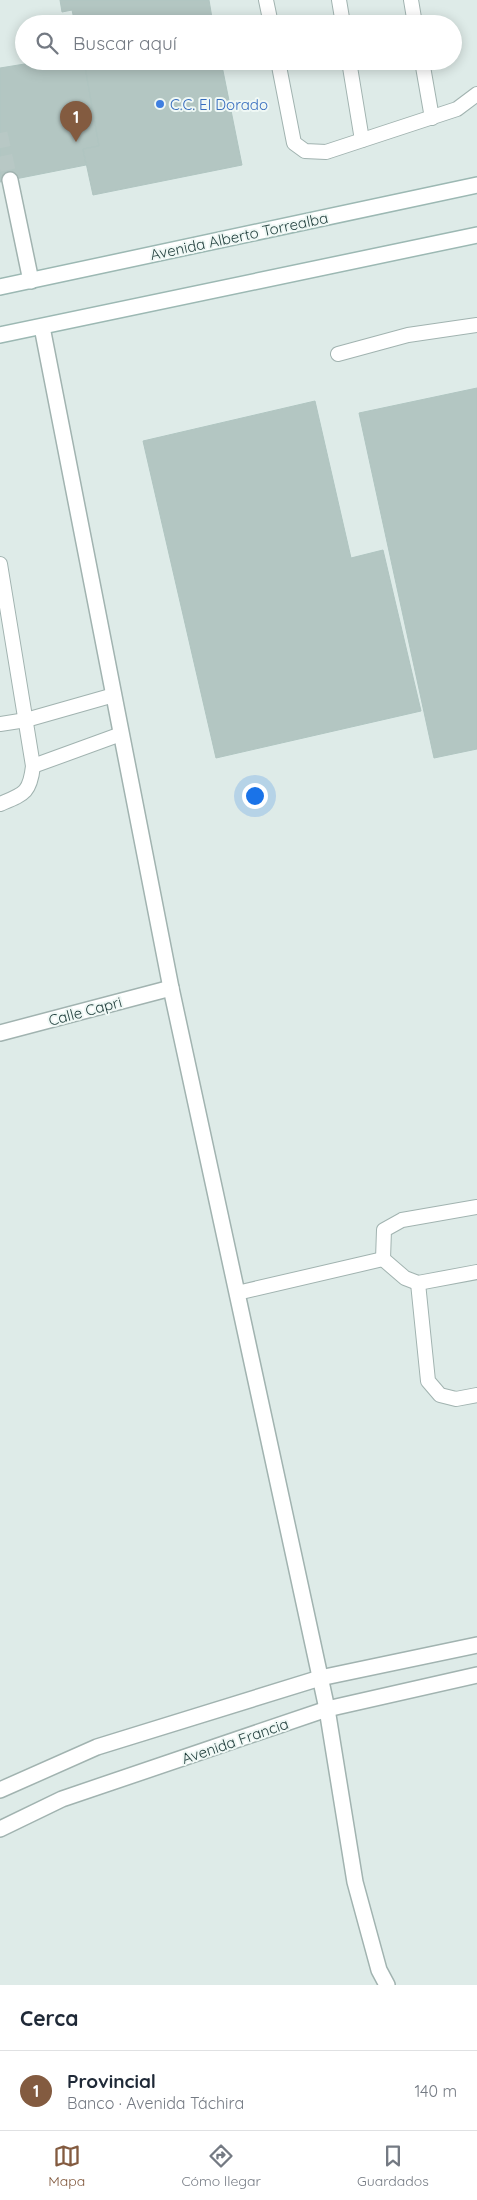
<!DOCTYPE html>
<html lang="es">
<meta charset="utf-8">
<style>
:root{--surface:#fff;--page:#f6f6f7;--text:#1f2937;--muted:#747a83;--line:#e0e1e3;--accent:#835b40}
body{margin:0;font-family:Quicksand,sans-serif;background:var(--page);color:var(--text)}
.you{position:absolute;left:254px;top:795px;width:18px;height:18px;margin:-12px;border:4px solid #fff;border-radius:50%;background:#1a73e8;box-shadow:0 0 0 8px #1a73e833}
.badge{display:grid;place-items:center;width:32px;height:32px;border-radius:50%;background:var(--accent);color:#fff;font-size:16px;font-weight:700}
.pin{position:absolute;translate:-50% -41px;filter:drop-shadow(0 1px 2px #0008)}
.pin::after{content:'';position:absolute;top:26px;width:18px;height:15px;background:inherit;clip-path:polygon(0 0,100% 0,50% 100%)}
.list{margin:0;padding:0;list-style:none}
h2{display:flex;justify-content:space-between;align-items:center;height:65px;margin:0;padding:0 20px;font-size:21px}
h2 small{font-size:16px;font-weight:400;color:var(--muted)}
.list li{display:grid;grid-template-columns:32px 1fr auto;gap:15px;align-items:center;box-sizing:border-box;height:80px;padding:0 20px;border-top:1px solid var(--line)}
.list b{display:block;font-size:19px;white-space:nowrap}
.list p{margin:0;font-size:16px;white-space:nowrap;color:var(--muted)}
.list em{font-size:16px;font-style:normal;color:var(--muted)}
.icon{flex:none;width:28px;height:28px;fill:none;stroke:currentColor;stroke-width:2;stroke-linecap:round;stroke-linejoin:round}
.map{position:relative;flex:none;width:477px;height:1985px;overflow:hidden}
.search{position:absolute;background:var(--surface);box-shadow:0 2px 12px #0003;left:15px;right:15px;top:15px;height:55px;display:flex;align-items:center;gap:12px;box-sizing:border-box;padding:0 18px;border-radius:28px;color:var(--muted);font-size:19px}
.sheet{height:145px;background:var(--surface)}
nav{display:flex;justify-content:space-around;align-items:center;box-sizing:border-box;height:70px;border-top:1px solid var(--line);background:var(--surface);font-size:14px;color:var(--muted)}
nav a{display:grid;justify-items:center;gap:2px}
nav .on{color:var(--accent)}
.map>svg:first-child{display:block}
.building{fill:#b3c6c2;stroke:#b0c5c1}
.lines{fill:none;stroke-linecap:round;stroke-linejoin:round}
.street-tunnel{stroke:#b8c8c5;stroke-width:15;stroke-dasharray:15 8;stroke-linecap:butt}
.lane-casing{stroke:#a1b3b0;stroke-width:16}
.street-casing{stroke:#a1b3b0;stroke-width:18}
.secondary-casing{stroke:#9cb8b3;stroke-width:18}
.lane{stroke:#fff;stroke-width:14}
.street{stroke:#fff;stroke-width:15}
.secondary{stroke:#fff;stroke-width:15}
.shop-dot{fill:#3f7fe0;stroke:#eff8f5;stroke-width:2}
.labels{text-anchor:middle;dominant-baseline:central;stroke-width:4;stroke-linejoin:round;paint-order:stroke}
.shop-label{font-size:15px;fill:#366cbe;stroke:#eff8f5;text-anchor:start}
.street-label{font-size:15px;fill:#1e3c3a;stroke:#eff8f5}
</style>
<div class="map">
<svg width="477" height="1985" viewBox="0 0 477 1985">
<rect width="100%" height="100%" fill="#deebe8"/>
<g class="building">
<path d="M 60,0 L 209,0 L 213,24 L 75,24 L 72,10 L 62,12 Z"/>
<path d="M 43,61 L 84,61 L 99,146 L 83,149 L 86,165 L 0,182 L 0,68 Z"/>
<path d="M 84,61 L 221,61 L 242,165 L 93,195 L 83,149 L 99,146 Z"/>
<path d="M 477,388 L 477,749 L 434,758 L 359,413 Z"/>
<path d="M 315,401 L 351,558 L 383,550 L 421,711 L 216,758 L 143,441 Z"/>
</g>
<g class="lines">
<path class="street-tunnel" d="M 0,133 L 10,180"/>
<defs>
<g id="lane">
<path d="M 266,0 L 271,24"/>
<path d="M 339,0 L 343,24"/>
<path d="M 411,0 L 415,24"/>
<path d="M 278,61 L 294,143 L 305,151 L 326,152 L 457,109 L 477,94"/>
<path d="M 349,61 L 362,140"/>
<path d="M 422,61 L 432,118"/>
<path d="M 338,354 L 408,335 L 477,325"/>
<path d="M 0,564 L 33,766 C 30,793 24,794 0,804"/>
<path d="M 0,724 L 26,720 L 114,695"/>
<path d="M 33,766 L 121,734"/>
<path d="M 383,1259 L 384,1230 L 402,1220 L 477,1207"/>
<path d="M 383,1259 L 405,1278 L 418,1283 L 477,1272"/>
<path d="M 418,1283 L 428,1381 L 440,1395 L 456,1399 L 477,1395"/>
<path d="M 237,1293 L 383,1259"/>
</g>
<g id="street">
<path d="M 10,180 L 31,281"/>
<path d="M 42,327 L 171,988 L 327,1709 L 355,1882 L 379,1970 L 387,1985"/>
<path d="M 0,1033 L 171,988"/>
<path d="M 0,1790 L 97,1747 L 320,1678 L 477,1645"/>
<path d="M 0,1829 L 62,1799 L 327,1709 L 477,1675"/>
</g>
<g id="secondary">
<path d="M 0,287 L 477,185"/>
<path d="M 0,335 L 477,235"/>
</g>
</defs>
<use href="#lane" class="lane-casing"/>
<use href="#street" class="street-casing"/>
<use href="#secondary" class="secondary-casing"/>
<use href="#lane" class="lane"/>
<use href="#street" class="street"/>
<use href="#secondary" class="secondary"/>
</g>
<circle class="shop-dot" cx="160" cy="104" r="5"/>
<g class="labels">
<g class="shop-label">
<text x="170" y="104">C.C. El Dorado</text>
</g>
<g class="street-label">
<text transform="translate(239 236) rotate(-12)">Avenida Alberto Torrealba</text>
<text transform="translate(85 1011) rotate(-15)">Calle Capri</text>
<text transform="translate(235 1741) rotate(-19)">Avenida Francia</text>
</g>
</g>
</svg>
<div class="you"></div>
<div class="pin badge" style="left:76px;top:142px">1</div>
<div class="search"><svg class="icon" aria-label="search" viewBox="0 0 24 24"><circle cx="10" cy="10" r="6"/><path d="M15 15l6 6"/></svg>Buscar aquí</div>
</div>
<section class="sheet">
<h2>Cerca<small></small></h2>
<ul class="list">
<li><span class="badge">1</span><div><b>Provincial</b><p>Banco · Avenida Táchira</p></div><em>140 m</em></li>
</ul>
</section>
<nav>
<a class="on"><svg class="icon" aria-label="map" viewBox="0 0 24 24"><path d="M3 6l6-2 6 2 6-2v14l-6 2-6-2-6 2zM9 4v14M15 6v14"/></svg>Mapa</a>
<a><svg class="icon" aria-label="directions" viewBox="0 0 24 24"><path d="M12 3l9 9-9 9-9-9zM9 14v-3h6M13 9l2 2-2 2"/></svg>Cómo llegar</a>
<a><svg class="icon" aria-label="saved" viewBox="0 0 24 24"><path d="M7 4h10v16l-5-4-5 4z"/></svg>Guardados</a>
</nav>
